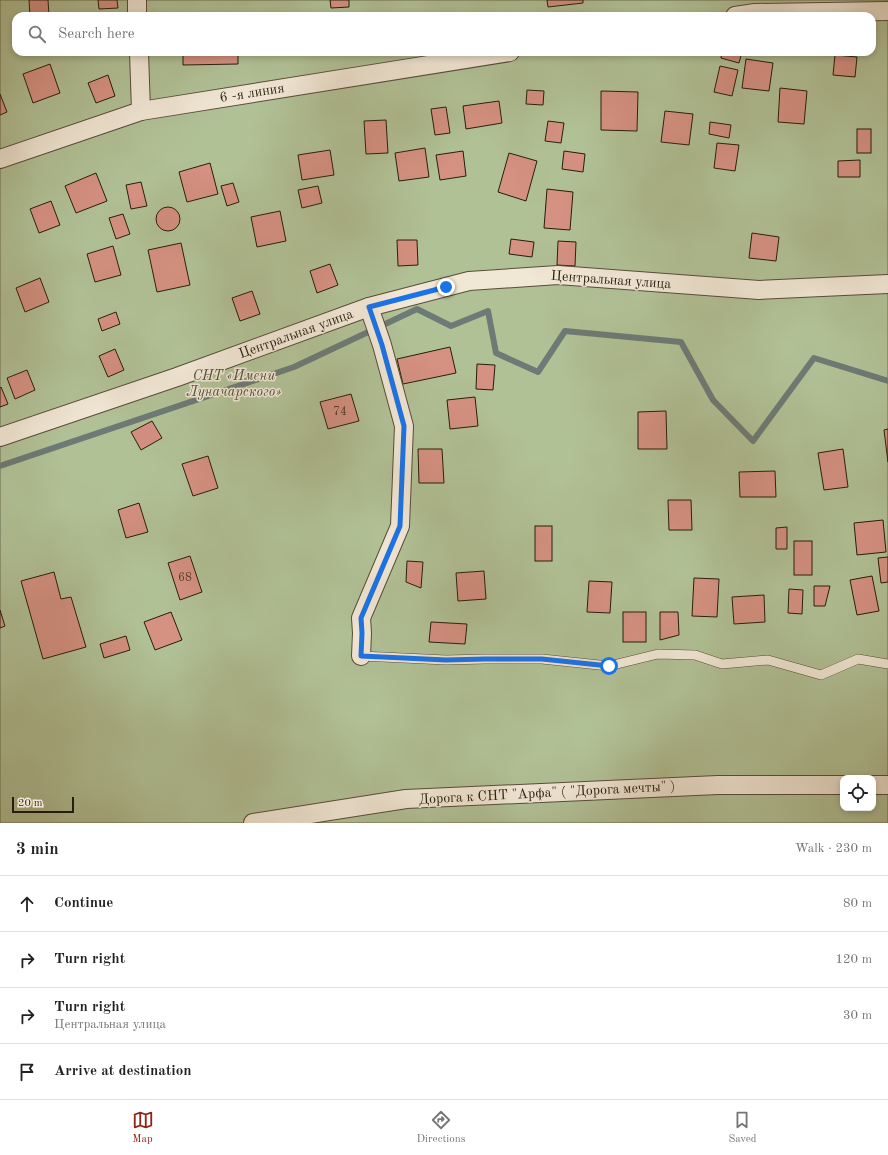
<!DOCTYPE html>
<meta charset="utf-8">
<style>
:root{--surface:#fff;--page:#f2f2f2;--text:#222;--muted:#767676;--line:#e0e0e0;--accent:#8f2418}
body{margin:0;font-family:"Old Standard TT",serif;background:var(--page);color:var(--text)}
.controls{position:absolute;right:12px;bottom:12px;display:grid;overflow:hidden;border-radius:8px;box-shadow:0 2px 6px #0003}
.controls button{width:36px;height:36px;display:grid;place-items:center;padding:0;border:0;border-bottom:1px solid var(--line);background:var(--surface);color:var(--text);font:20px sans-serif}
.scale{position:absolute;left:12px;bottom:10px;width:62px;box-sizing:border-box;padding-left:4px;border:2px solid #271c0d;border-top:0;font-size:11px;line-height:14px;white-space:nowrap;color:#271c0d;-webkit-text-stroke:3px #f1e7d5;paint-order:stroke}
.stop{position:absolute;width:12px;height:12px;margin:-9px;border:3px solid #1a73e8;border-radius:50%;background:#fff}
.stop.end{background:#1a73e8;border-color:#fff;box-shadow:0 1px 4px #0008}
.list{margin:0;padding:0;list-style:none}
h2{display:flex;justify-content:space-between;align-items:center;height:52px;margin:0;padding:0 16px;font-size:17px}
h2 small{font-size:13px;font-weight:400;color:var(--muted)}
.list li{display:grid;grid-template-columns:26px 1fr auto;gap:12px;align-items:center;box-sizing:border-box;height:56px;padding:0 16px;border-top:1px solid var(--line)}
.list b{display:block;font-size:15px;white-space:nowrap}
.list p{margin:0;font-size:13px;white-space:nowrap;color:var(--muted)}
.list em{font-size:13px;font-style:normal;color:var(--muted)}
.icon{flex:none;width:22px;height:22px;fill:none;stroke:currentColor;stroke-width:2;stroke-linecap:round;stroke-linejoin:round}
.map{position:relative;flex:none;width:888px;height:823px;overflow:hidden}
.search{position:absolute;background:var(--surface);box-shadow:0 2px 6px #0003;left:12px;right:12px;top:12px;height:44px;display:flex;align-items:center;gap:10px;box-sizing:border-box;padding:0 14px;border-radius:12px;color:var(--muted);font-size:15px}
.sheet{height:276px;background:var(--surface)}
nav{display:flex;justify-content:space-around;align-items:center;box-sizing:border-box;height:56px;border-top:1px solid var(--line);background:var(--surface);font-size:11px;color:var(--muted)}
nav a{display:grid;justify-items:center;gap:2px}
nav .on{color:var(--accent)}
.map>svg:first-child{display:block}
.green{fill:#b1c196;stroke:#6c6e52;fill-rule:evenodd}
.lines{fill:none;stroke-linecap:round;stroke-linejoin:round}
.stream{stroke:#6d7a75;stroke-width:6}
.building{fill:#d59182;stroke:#271c0d}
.lane-casing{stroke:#584c3a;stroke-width:10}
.street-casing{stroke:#584c3a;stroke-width:20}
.lane{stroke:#f1e7d5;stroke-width:9}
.street{stroke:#f1e7d5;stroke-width:18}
.route{stroke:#1a73e8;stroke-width:5}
.labels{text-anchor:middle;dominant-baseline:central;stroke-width:3;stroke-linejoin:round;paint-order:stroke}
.number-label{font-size:12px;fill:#52392a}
.street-label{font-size:14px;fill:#271c0d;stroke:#f1e7d5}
.park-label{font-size:14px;font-style:italic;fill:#504e36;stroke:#f1e7d5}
</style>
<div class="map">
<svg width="888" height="823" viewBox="0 0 888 823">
<rect width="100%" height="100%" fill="#eadabf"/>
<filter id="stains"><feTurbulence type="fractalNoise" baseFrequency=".005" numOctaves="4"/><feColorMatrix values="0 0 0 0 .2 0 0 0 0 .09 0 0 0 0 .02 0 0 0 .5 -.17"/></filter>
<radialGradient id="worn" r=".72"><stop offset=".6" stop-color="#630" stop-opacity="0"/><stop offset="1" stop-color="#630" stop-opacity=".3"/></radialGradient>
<path class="green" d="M 0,0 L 888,0 L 888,823 L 0,823 ZM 16,16 L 872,16 L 872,52 L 16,52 ZM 843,778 L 873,778 L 873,808 L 843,808 Z"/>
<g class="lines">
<path class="stream" d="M 0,466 L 294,367 L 417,309 L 451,326 L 488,311 L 496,353 L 538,372 L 565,331 L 681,342 L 713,400 L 753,441 L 814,358 L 888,381"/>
</g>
<g class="building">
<path d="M 29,0 L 48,0 L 49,16 L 30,16 Z"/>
<path d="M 98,0 L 117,0 L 118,8 L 99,9 Z"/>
<path d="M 330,0 L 349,0 L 349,7 L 331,8 Z"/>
<path d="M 547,0 L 583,0 L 583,3 L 548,7 Z"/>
<path d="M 183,52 L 238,52 L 238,64 L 183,65 Z"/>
<path d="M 722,52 L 742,52 L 739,63 L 721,58 Z"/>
<path d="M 835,55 L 857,57 L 855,77 L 833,75 Z"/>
<path d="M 746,59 L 773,63 L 769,91 L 742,88 Z"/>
<path d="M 50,64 L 60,93 L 33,103 L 23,74 Z"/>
<path d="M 720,66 L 738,70 L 732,96 L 714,92 Z"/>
<path d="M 108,75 L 115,96 L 96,103 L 88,83 Z"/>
<path d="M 780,88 L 807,91 L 804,124 L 778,122 Z"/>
<path d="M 527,90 L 544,91 L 543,105 L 526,104 Z"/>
<path d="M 601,91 L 638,92 L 637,131 L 601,130 Z"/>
<path d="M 0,94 L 7,112 L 0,115 Z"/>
<path d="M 499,101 L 502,123 L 466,129 L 463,106 Z"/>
<path d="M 446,107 L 450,133 L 435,135 L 431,109 Z"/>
<path d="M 665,111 L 693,114 L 689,145 L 661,142 Z"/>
<path d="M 386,120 L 388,153 L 366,154 L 364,121 Z"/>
<path d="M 548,121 L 564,123 L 561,143 L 545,141 Z"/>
<path d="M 710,122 L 731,125 L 729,138 L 709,134 Z"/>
<rect x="857" y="129" width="14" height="24"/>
<path d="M 717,143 L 739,145 L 735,171 L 714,168 Z"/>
<path d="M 425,148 L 429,177 L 399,181 L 395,153 Z"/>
<path d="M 330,150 L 334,175 L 302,180 L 298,155 Z"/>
<path d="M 463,151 L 466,176 L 440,180 L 436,155 Z"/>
<path d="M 564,151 L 585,154 L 583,172 L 562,169 Z"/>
<path d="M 509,153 L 537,161 L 526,201 L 498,192 Z"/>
<path d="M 860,160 L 860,177 L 838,177 L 838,161 Z"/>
<path d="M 210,163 L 218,194 L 187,202 L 179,172 Z"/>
<path d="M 96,173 L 107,201 L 76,213 L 65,186 Z"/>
<path d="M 141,182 L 147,206 L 131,209 L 126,185 Z"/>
<path d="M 233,183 L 239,202 L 227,206 L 221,186 Z"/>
<path d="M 318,186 L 322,203 L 302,208 L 298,190 Z"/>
<path d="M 547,189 L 573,192 L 570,230 L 544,228 Z"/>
<path d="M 51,201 L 60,225 L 39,233 L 30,209 Z"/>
<circle cx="168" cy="219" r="12"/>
<path d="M 280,211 L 286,241 L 257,247 L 251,217 Z"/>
<path d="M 123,214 L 130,234 L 116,239 L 109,218 Z"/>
<path d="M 752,233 L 779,237 L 776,261 L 749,258 Z"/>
<path d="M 511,239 L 534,242 L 532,257 L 509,254 Z"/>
<path d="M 397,240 L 417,240 L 418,265 L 398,266 Z"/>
<path d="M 558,241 L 576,242 L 575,266 L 557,265 Z"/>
<path d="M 181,243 L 190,285 L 157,292 L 148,250 Z"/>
<path d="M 113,246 L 121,275 L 95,282 L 87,254 Z"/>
<path d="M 330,264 L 338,285 L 317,293 L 310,271 Z"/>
<path d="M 40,278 L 49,302 L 25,312 L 16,288 Z"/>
<path d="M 252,291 L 260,314 L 240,321 L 232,298 Z"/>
<path d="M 116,312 L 120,324 L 102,331 L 98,319 Z"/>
<path d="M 450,347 L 456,373 L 403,384 L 397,359 Z"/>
<path d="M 115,349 L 124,370 L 108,377 L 99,356 Z"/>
<path d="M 477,364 L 495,365 L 493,390 L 476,389 Z"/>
<path d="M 27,370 L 35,390 L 15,399 L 7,378 Z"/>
<path d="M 1,387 L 8,404 L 0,407 L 0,388 Z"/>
<path d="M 351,394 L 359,421 L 328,429 L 320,402 Z"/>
<path d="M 475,397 L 478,426 L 450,429 L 447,400 Z"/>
<path d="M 666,411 L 667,449 L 638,449 L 638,412 Z"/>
<path d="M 152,421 L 162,438 L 141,450 L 131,432 Z"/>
<path d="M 888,429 L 888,462 L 884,430 Z"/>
<path d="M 418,449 L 442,449 L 444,483 L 419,483 Z"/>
<path d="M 843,449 L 848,487 L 824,490 L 818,453 Z"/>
<path d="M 208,456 L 218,488 L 193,496 L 182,464 Z"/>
<path d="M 775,471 L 776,497 L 740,497 L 739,472 Z"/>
<path d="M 668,500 L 691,500 L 692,530 L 669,530 Z"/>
<path d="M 139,503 L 148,532 L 126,538 L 118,510 Z"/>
<path d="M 883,520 L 886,552 L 857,555 L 854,523 Z"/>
<rect x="535" y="526" width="17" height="35"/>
<path d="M 787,527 L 787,549 L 776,549 L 776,528 Z"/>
<rect x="794" y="541" width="18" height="34"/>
<path d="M 190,556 L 202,592 L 180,600 L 168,563 Z"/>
<path d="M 888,557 L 888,582 L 881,583 L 878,558 Z"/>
<path d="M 407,561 L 423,562 L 421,588 L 406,582 Z"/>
<path d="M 484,571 L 486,599 L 458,601 L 456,573 Z"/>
<path d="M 54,572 L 61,599 L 71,597 L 86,647 L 43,659 L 21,581 Z"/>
<path d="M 872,576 L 879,611 L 857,615 L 850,580 Z"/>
<path d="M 694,578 L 719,579 L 717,617 L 692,616 Z"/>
<path d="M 589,581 L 612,582 L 610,613 L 587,612 Z"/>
<path d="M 814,586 L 830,586 L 825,606 L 814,606 Z"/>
<path d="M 789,589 L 803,590 L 802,614 L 788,613 Z"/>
<path d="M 764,595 L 765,622 L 734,624 L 732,597 Z"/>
<path d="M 0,610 L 5,626 L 0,628 Z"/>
<path d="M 171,612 L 182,640 L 155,650 L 144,622 Z"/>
<rect x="623" y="612" width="23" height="30"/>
<path d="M 660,612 L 678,612 L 679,635 L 660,640 Z"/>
<path d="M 431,622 L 467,624 L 465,644 L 429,642 Z"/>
<path d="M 126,636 L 130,650 L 104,658 L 100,644 Z"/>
</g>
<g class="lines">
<defs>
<path id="lane" d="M 361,656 L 446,660 L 485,659 L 542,659 L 609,666 L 658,654 L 695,655 L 722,664 L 768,660 L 821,675 L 858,659 L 888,664"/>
<g id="street">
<path d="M 137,0 L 137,16"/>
<path d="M 735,16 L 755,13 L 888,11"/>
<path d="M 139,52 L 141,111"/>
<path d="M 0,159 L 141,111 L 510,52"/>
<path d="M 0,437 L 177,377 L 369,307 L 469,281 L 558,275 L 759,290 L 888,284"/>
<path d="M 361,656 L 362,633 L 361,618 L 400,526 L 404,426 L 382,345 L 369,307"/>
<path d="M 873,785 L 888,785"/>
<path d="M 253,823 L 406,799 L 718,785 L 843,785"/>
</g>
</defs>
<use href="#lane" class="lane-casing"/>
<use href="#street" class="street-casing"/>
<use href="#lane" class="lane"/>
<use href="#street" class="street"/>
</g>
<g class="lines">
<path class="route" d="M 446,287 L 369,307 L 382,345 L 404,426 L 400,526 L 361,618 L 362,633 L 361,656 L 446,660 L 485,659 L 542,659 L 609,666"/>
</g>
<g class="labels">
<g class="number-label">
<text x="340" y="412">74</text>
<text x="185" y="578">68</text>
</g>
<g class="street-label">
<text transform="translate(252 93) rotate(-9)">6 -я линия</text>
<text transform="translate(611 280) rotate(4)">Центральная улица</text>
<text transform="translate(296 334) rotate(-20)">Центральная улица</text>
<text transform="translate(547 793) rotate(-3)">Дорога к СНТ "Арфа" ( "Дорога мечты" )</text>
</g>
<g class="park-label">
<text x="234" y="376">СНТ «Имени<tspan x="234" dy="16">Луначарского»</tspan></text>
</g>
</g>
<rect width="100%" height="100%" filter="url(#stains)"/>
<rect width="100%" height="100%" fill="url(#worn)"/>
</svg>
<div class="controls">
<button><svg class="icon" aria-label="locate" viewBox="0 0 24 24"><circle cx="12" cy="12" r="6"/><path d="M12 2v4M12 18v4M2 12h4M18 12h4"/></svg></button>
</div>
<div class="scale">20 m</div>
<div class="stop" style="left:609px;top:666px"></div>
<div class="stop end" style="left:446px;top:287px"></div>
<div class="search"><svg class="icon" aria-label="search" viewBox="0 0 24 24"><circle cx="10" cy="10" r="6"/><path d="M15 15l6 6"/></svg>Search here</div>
</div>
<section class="sheet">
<h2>3 min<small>Walk · 230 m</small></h2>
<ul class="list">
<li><svg class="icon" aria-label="ahead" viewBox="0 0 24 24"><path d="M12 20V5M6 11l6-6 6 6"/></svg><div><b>Continue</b></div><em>80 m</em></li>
<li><svg class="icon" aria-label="right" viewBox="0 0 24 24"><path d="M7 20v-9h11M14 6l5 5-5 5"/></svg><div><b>Turn right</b></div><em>120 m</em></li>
<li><svg class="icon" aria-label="right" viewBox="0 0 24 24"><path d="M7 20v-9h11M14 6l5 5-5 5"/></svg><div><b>Turn right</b><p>Центральная улица</p></div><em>30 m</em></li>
<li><svg class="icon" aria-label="arrive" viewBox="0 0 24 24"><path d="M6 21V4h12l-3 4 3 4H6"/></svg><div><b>Arrive at destination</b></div></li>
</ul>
</section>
<nav>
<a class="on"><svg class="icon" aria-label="map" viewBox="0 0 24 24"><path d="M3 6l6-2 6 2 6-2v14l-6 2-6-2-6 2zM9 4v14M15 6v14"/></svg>Map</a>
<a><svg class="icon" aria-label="directions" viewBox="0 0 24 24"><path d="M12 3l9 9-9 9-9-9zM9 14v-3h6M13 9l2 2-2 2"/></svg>Directions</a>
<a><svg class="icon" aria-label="saved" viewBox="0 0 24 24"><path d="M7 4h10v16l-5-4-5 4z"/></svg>Saved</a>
</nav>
